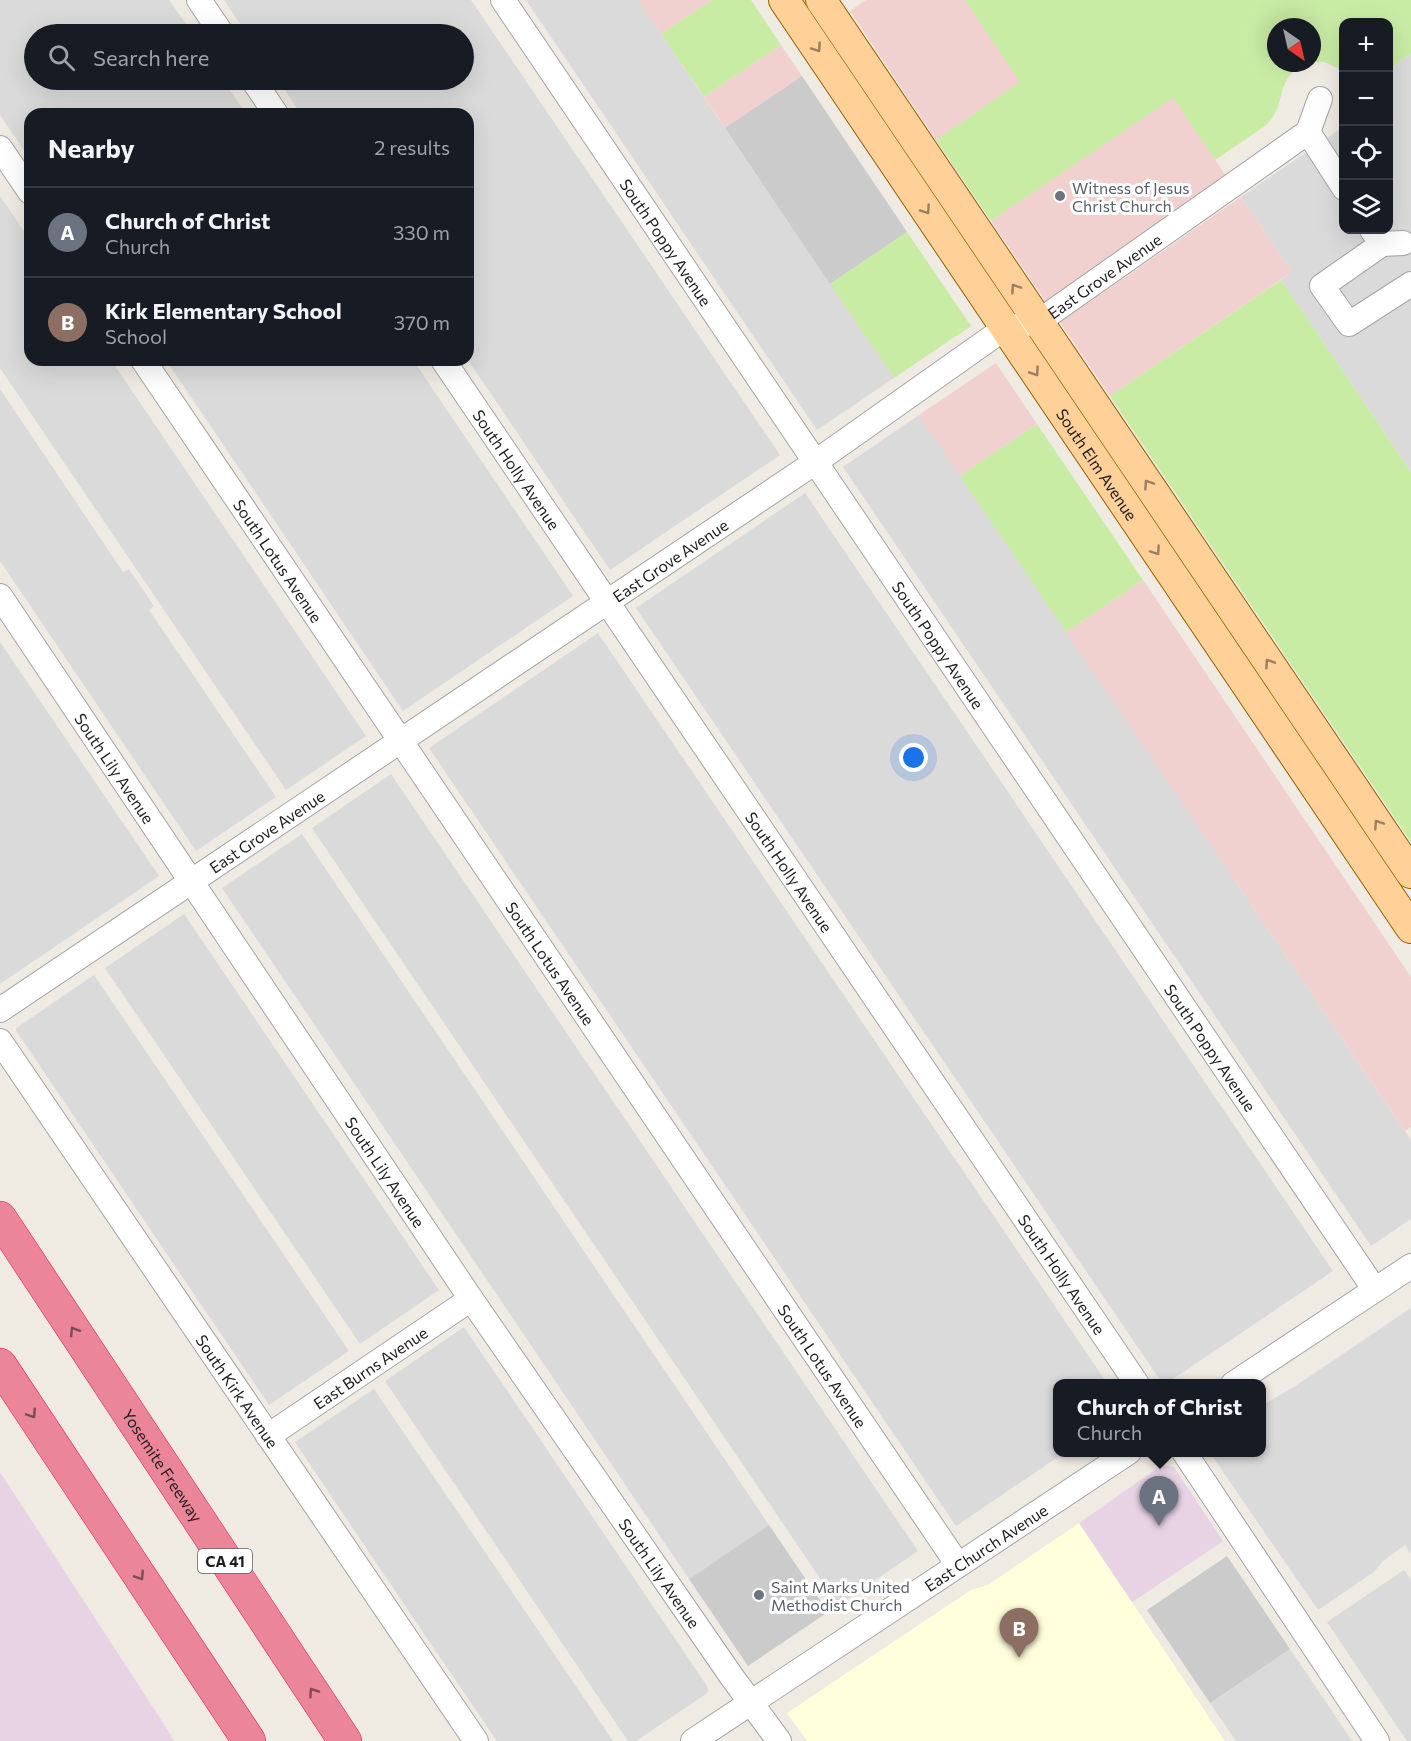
<!DOCTYPE html>
<meta charset="utf-8">
<style>
:root{--surface:#171b24;--page:#20242c;--text:#f1f3f6;--muted:#9ea1a6;--line:#363941;--accent:#df8689}
body{margin:0;font-family:Commissioner,sans-serif;background:var(--page);color:var(--text)}
.controls{position:absolute;right:18px;top:18px;display:grid;overflow:hidden;border-radius:12px;box-shadow:0 6px 24px #0002}
.controls button{width:54px;height:54px;display:grid;place-items:center;padding:0;border:0;border-bottom:2px solid var(--line);background:var(--surface);color:var(--text);font:30px sans-serif}
.compass{position:absolute;left:1267px;top:18px;width:54px;height:54px;border-radius:50%;background:var(--surface);box-shadow:0 6px 24px #0002;rotate:146deg}
.you{position:absolute;left:914px;top:758px;width:21px;height:21px;margin:-15px;border:4px solid #fff;border-radius:50%;background:#1a73e8;box-shadow:0 0 0 9px #1a73e833}
.badge{display:grid;place-items:center;width:39px;height:39px;border-radius:50%;background:var(--accent);color:#fff;font-size:20px;font-weight:700}
.pin{position:absolute;translate:-50% -50px;filter:drop-shadow(0 2px 3px #0008)}
.pin::after{content:'';position:absolute;top:32px;width:21px;height:18px;background:inherit;clip-path:polygon(0 0,100% 0,50% 100%)}
.popup{position:absolute;left:1053px;top:1379px;width:213px;height:78px;box-sizing:border-box;display:grid;place-content:center;border-radius:12px;background:var(--surface);filter:drop-shadow(0 2px 4px #0005);font-size:20px;white-space:nowrap;color:var(--muted)}
.popup b{font-size:22px;color:var(--text)}
.popup::after{content:'';position:absolute;left:50%;top:100%;margin-left:-12px;border:12px solid transparent;border-top-color:var(--surface)}
.list{margin:0;padding:0;list-style:none}
h2{display:flex;justify-content:space-between;align-items:center;height:78px;margin:0;padding:0 24px;font-size:26px}
h2 small{font-size:20px;font-weight:400;color:var(--muted)}
.list li{display:grid;grid-template-columns:39px 1fr auto;gap:18px;align-items:center;box-sizing:border-box;height:90px;padding:0 24px;border-top:2px solid var(--line)}
.list b{display:block;font-size:22px;white-space:nowrap}
.list p{margin:0;font-size:20px;white-space:nowrap;color:var(--muted)}
.list em{font-size:20px;font-style:normal;color:var(--muted)}
.icon{flex:none;width:33px;height:33px;fill:none;stroke:currentColor;stroke-width:2;stroke-linecap:round;stroke-linejoin:round}
.map{position:relative;flex:none;width:1411px;height:1741px;overflow:hidden}
.search{position:absolute;background:var(--surface);box-shadow:0 6px 24px #0002;left:24px;top:24px;width:450px;height:66px;display:flex;align-items:center;gap:15px;box-sizing:border-box;padding:0 21px;border-radius:33px;color:var(--muted);font-size:22px}
.panel{position:absolute;background:var(--surface);box-shadow:0 6px 24px #0002;left:24px;top:108px;width:450px;height:258px;border-radius:18px}
.map>svg:first-child{display:block}
.residential{fill:#dbdada}
.commercial{fill:#f1d1d0}
.industrial{fill:#e8d3e5}
.education{fill:#fffedb}
.religious{fill:#cbcbcb}
.grass{fill:#c9eca5}
.lines{fill:none;stroke-linecap:round;stroke-linejoin:round}
.minor-casing{stroke:#a4a4a4;stroke-width:26}
.major-casing{stroke:#966100;stroke-width:32}
.highway-casing{stroke:#e11b62;stroke-width:34}
.minor{stroke:#fff;stroke-width:24}
.major{stroke:#ffd097;stroke-width:30}
.highway{stroke:#eb859a;stroke-width:33}
.oneway{stroke:#997f60}
.oneway2{stroke:#7a4c55}
.worship-dot{fill:#6b7280;stroke:#fff;stroke-width:2}
.labels{text-anchor:middle;dominant-baseline:central;stroke-width:6;stroke-linejoin:round;paint-order:stroke}
.shield{fill:#fff;stroke:#616161;stroke-width:1.5}
.shield-label{font-size:15px;font-weight:bold;fill:#1d1d1d}
.worship-label{font-size:16px;fill:#5b616d;stroke:#fff;text-anchor:start}
.street-label{font-size:16px;fill:#1d1d1d;stroke:#fff}
</style>
<div class="map">
<svg width="1411" height="1741" viewBox="0 0 1411 1741">
<rect width="100%" height="100%" fill="#efeae2"/>
<g class="residential">
<path d="M 0,0 L 169,0 L 193,34 L 34,34 L 34,80 L 223,80 L 246,114 L 30,114 L 30,159 L 0,115 Z"/>
<path d="M 224,0 L 471,0 L 780,455 L 610,570 L 468,360 L 468,114 L 301,114 L 278,80 L 464,80 L 464,34 L 247,34 Z"/>
<path d="M 526,0 L 638,0 L 894,378 L 817,430 Z"/>
<path d="M 1411,54 L 1411,472 L 1281,280 L 1292,272 L 1241,197 L 1343,127 L 1344,230 L 1388,230 L 1389,69 Z"/>
<path d="M 0,196 L 30,240 L 30,360 L 111,360 L 366,736 L 286,790 L 0,368 Z"/>
<path d="M 166,360 L 413,360 L 573,596 L 403,711 Z"/>
<path d="M 0,389 L 123,572 L 129,569 L 154,606 L 149,610 L 276,797 L 196,851 L 0,561 Z"/>
<path d="M 919,415 L 1411,1140 L 1411,1219 L 1371,1246 L 843,467 Z"/>
<path d="M 805,493 L 1333,1271 L 1167,1383 L 1162,1383 L 636,608 Z"/>
<path d="M 598,633 L 1107,1383 L 1057,1384 L 1057,1452 L 1064,1453 L 956,1526 L 429,748 Z"/>
<path d="M 0,642 L 159,876 L 0,984 Z"/>
<path d="M 391,774 L 918,1551 L 838,1605 L 312,828 Z"/>
<path d="M 302,834 L 769,1525 L 689,1579 L 222,888 Z"/>
<path d="M 184,914 L 439,1290 L 360,1344 L 105,968 Z"/>
<path d="M 94,975 L 349,1351 L 269,1405 L 15,1029 Z"/>
<path d="M 1411,1308 L 1411,1554 L 1405,1545 L 1383,1561 L 1374,1572 L 1318,1610 L 1210,1453 L 1261,1452 L 1261,1406 L 1294,1387 Z"/>
<path d="M 464,1327 L 707,1686 L 708,1691 L 706,1694 L 636,1741 L 628,1741 L 385,1381 Z"/>
<path d="M 374,1389 L 502,1577 L 613,1741 L 497,1741 L 422,1631 L 295,1442 Z"/>
<path d="M 1404,1570 L 1411,1580 L 1411,1741 L 1407,1741 L 1327,1622 Z"/>
<path d="M 1290,1649 L 1311,1680 L 1352,1741 L 1236,1741 L 1210,1703 Z"/>
</g>
<g class="commercial">
<path d="M 638,0 L 712,0 L 661,34 Z"/>
<path d="M 866,0 L 965,0 L 1021,82 L 936,140 L 850,11 Z"/>
<path d="M 781,45 L 802,76 L 725,128 L 704,97 Z"/>
<path d="M 1173,97 L 1228,179 L 1046,302 L 991,221 Z"/>
<path d="M 1241,197 L 1292,272 L 1110,396 L 1059,321 L 1065,319 Z"/>
<path d="M 996,363 L 1037,424 L 960,476 L 919,415 Z"/>
<path d="M 1143,580 L 1411,977 L 1411,1127 L 1405,1131 L 1066,632 Z"/>
</g>
<g class="industrial">
<path d="M 1162,1465 L 1174,1467 L 1223,1541 L 1131,1603 L 1079,1523 Z"/>
<path d="M 0,1472 L 167,1729 L 174,1741 L 0,1741 Z"/>
</g>
<path class="education" d="M 1079,1523 L 1225,1741 L 807,1741 L 787,1713 L 971,1590 L 988,1585 Z"/>
<g class="religious">
<path d="M 802,76 L 907,232 L 830,284 L 725,128 Z"/>
<path d="M 769,1525 L 828,1612 L 748,1666 L 689,1579 Z"/>
<path d="M 1227,1556 L 1290,1649 L 1210,1703 L 1147,1610 Z"/>
</g>
<g class="grass">
<path d="M 712,0 L 751,0 L 781,45 L 704,97 L 661,34 Z"/>
<path d="M 965,0 L 1411,0 L 1411,54 L 1389,69 L 1388,22 L 1344,22 L 1343,71 L 1325,62 L 1312,62 L 1312,27 L 1276,27 L 1276,63 L 1306,63 C 1272,80 1289,105 1265,126 L 1215,160 L 1173,98 L 991,221 L 936,140 L 1020,82 Z"/>
<path d="M 907,232 L 971,326 L 894,378 L 830,284 Z"/>
<path d="M 1281,280 L 1411,472 L 1411,842 L 1110,396 Z"/>
<path d="M 1037,424 L 1143,580 L 1066,632 L 960,476 Z"/>
</g>
<g class="lines">
<defs>
<g id="minor">
<path d="M 199,0 L 222,34"/>
<path id="s1" d="M 503,0 L 1375,1290"/>
<path d="M 253,80 L 276,114"/>
<path d="M 1308,132 L 1344,188"/>
<path d="M 0,148 L 30,192"/>
<path d="M 1372,230 L 1382,244 L 1403,243"/>
<path d="M 1382,244 L 1322,286 L 1349,324 L 1411,284"/>
<path id="s2" d="M 143,360 L 958,1565"/>
<path id="s3" d="M 443,360 L 1137,1384"/>
<path id="s4" d="M 0,596 L 471,1299 L 732,1677 L 779,1741"/>
<path id="s5" d="M 0,1010 L 814,463 L 1005,328 L 1038,322 L 1308,132 L 1320,99"/>
<path id="s6" d="M 0,1041 L 476,1741"/>
<path d="M 1233,1384 L 1411,1266"/>
<path id="s7" d="M 268,1436 L 471,1299"/>
<path d="M 1184,1452 L 1377,1741"/>
<path id="s8" d="M 693,1741 L 1129,1452"/>
</g>
<g id="major">
<path id="s9" d="M 784,0 L 1411,928"/>
<path d="M 821,0 L 1411,873"/>
</g>
<g id="highway">
<path id="s10" d="M 0,1218 L 345,1741"/>
<path d="M 0,1365 L 249,1741"/>
</g>
</defs>
<use href="#minor" class="minor-casing"/>
<use href="#major" class="major-casing"/>
<use href="#highway" class="highway-casing"/>
<use href="#minor" class="minor"/>
<use href="#major" class="major"/>
<use href="#highway" class="highway"/>
</g>
<defs><path id="oneway-chevron" d="M-2-3.5L2.5 0L-2 3.5" fill="none" stroke-width="1.6" stroke-linecap="round" stroke-linejoin="round" transform="scale(1.5)"/></defs>
<g class="oneway">
<use href="#oneway-chevron" transform="translate(817 48) rotate(56)"/>
<use href="#oneway-chevron" transform="translate(926 210) rotate(56)"/>
<use href="#oneway-chevron" transform="translate(1015 288) rotate(-124)"/>
<use href="#oneway-chevron" transform="translate(1035 372) rotate(56)"/>
<use href="#oneway-chevron" transform="translate(1148 484) rotate(-124)"/>
<use href="#oneway-chevron" transform="translate(1156 551) rotate(56)"/>
<use href="#oneway-chevron" transform="translate(1269 663) rotate(-124)"/>
<use href="#oneway-chevron" transform="translate(1378 824) rotate(-124)"/>
</g>
<g class="oneway2">
<use href="#oneway-chevron" transform="translate(74 1331) rotate(-122)"/>
<use href="#oneway-chevron" transform="translate(32 1414) rotate(57)"/>
<use href="#oneway-chevron" transform="translate(140 1576) rotate(57)"/>
<use href="#oneway-chevron" transform="translate(313 1692) rotate(-124)"/>
</g>
<g class="worship-dot">
<circle cx="1060" cy="196" r="6"/>
<circle cx="759" cy="1595" r="6"/>
</g>
<g class="labels">
<rect class="shield" x="198" y="1549" width="54" height="24" rx="4.5"/>
<g class="shield-label">
<text x="225" y="1561">CA 41</text>
</g>
<g class="worship-label">
<text x="1072" y="187">Witness of Jesus<tspan x="1072" dy="18">Christ Church</tspan></text>
<text x="771" y="1586">Saint Marks United<tspan x="771" dy="18">Methodist Church</tspan></text>
</g>
<g class="street-label">
<text stroke="none"><textPath href="#s1" startOffset="292">South Poppy Avenue</textPath></text>
<text stroke="none"><textPath href="#s5" startOffset="1329">East Grove Avenue</textPath></text>
<text stroke="none"><textPath href="#s9" startOffset="560">South Elm Avenue</textPath></text>
<text stroke="none"><textPath href="#s3" startOffset="132">South Holly Avenue</textPath></text>
<text stroke="none"><textPath href="#s2" startOffset="242">South Lotus Avenue</textPath></text>
<text stroke="none"><textPath href="#s5" startOffset="807">East Grove Avenue</textPath></text>
<text stroke="none"><textPath href="#s1" startOffset="778">South Poppy Avenue</textPath></text>
<text stroke="none"><textPath href="#s4" startOffset="207">South Lily Avenue</textPath></text>
<text stroke="none"><textPath href="#s5" startOffset="321">East Grove Avenue</textPath></text>
<text stroke="none"><textPath href="#s3" startOffset="618">South Holly Avenue</textPath></text>
<text stroke="none"><textPath href="#s2" startOffset="728">South Lotus Avenue</textPath></text>
<text stroke="none"><textPath href="#s1" startOffset="1264">South Poppy Avenue</textPath></text>
<text stroke="none"><textPath href="#s4" startOffset="693">South Lily Avenue</textPath></text>
<text stroke="none"><textPath href="#s3" startOffset="1104">South Holly Avenue</textPath></text>
<text stroke="none"><textPath href="#s2" startOffset="1214">South Lotus Avenue</textPath></text>
<text stroke="none"><textPath href="#s7" startOffset="123">East Burns Avenue</textPath></text>
<text stroke="none"><textPath href="#s6" startOffset="423">South Kirk Avenue</textPath></text>
<text stroke="none"><textPath href="#s10" startOffset="296">Yosemite Freeway</textPath></text>
<text stroke="none"><textPath href="#s8" startOffset="351">East Church Avenue</textPath></text>
<text stroke="none"><textPath href="#s4" startOffset="1179">South Lily Avenue</textPath></text>
</g>
</g>
</svg>
<div class="controls">
<button>+</button>
<button>−</button>
<button><svg class="icon" aria-label="locate" viewBox="0 0 24 24"><circle cx="12" cy="12" r="6"/><path d="M12 2v4M12 18v4M2 12h4M18 12h4"/></svg></button>
<button><svg class="icon" aria-label="layers" viewBox="0 0 24 24"><path d="M12 4l9 5-9 5-9-5zM3 14l9 5 9-5"/></svg></button>
</div>
<svg class="compass" viewBox="-18 -18 36 36"><path d="M0-13l5 13h-10z" fill="#e53935"/><path d="M0 13l5-13h-10z" fill="#9ea1a6"/></svg>
<div class="you"></div>
<div class="pin badge" style="left:1159px;top:1526px;background:#6b7280">A</div>
<div class="popup"><b>Church of Christ</b>Church</div>
<div class="pin badge" style="left:1019px;top:1658px;background:#8d6e63">B</div>
<div class="search"><svg class="icon" aria-label="search" viewBox="0 0 24 24"><circle cx="10" cy="10" r="6"/><path d="M15 15l6 6"/></svg>Search here</div>
<section class="panel">
<h2>Nearby<small>2 results</small></h2>
<ul class="list">
<li><span class="badge" style="background:#6b7280">A</span><div><b>Church of Christ</b><p>Church</p></div><em>330 m</em></li>
<li><span class="badge" style="background:#8d6e63">B</span><div><b>Kirk Elementary School</b><p>School</p></div><em>370 m</em></li>
</ul>
</section>
</div>
